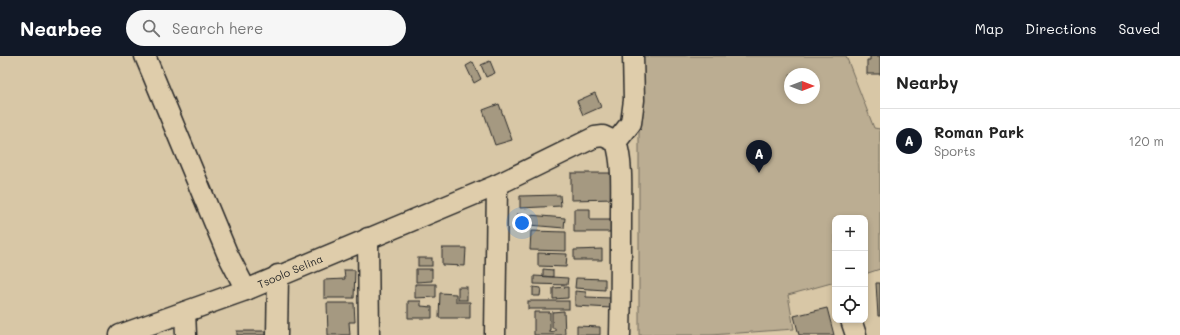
<!DOCTYPE html>
<meta charset="utf-8">
<style>
:root{--surface:#fff;--page:#f6f6f6;--text:#222;--muted:#767676;--line:#e0e0e0;--accent:#111827}
body{margin:0;font-family:Mali,sans-serif;background:var(--page);color:var(--text)}
.controls{position:absolute;right:12px;bottom:12px;display:grid;overflow:hidden;border-radius:8px;box-shadow:0 2px 6px #0003}
.controls button{width:36px;height:36px;display:grid;place-items:center;padding:0;border:0;border-bottom:1px solid var(--line);background:var(--surface);color:var(--text);font:20px sans-serif}
.compass{position:absolute;left:784px;top:12px;width:36px;height:36px;border-radius:50%;background:var(--surface);box-shadow:0 2px 6px #0003;rotate:90deg}
.you{position:absolute;left:522px;top:167px;width:14px;height:14px;margin:-10px;border:3px solid #fff;border-radius:50%;background:#1a73e8;box-shadow:0 0 0 6px #1a73e833}
.badge{display:grid;place-items:center;width:26px;height:26px;border-radius:50%;background:var(--accent);color:#fff;font-size:13px;font-weight:700}
.pin{position:absolute;translate:-50% -33px;filter:drop-shadow(0 1px 2px #0008)}
.pin::after{content:'';position:absolute;top:21px;width:14px;height:12px;background:inherit;clip-path:polygon(0 0,100% 0,50% 100%)}
.list{margin:0;padding:0;list-style:none}
h2{display:flex;justify-content:space-between;align-items:center;height:52px;margin:0;padding:0 16px;font-size:17px}
h2 small{font-size:13px;font-weight:400;color:var(--muted)}
.list li{display:grid;grid-template-columns:26px 1fr auto;gap:12px;align-items:center;box-sizing:border-box;height:64px;padding:0 16px;border-top:1px solid var(--line)}
.list b{display:block;font-size:15px;white-space:nowrap}
.list p{margin:0;font-size:13px;white-space:nowrap;color:var(--muted)}
.list em{font-size:13px;font-style:normal;color:var(--muted)}
.icon{flex:none;width:22px;height:22px;fill:none;stroke:currentColor;stroke-width:2;stroke-linecap:round;stroke-linejoin:round}
.map{position:relative;flex:none;width:880px;height:279px;overflow:hidden}
header{display:flex;align-items:center;gap:24px;box-sizing:border-box;height:56px;padding:0 20px;background:var(--accent);color:#fff}
header strong{font-size:19px}
nav{display:flex;gap:22px;margin-inline-start:auto;font-size:14px}
.search{width:280px;height:36px;background:var(--page);display:flex;align-items:center;gap:10px;box-sizing:border-box;padding:0 14px;border-radius:22px;color:var(--muted);font-size:15px}
main{display:flex}
aside{flex:1;background:var(--surface)}
.map>svg:first-child{display:block}
.green{fill:#bbad92;stroke:#736c5e;fill-rule:evenodd}
.building{fill:#a59981;stroke:#2b2b2b}
.lines{fill:none;stroke-linecap:round;stroke-linejoin:round}
.minor-casing{stroke:#2b2b2b;stroke-width:23}
.minor{stroke:#dfcdab;stroke-width:20}
.labels{text-anchor:middle;dominant-baseline:central;stroke-width:3;stroke-linejoin:round;paint-order:stroke}
.street-label{font-size:11px;fill:#2b2b2b;stroke:#dfcdab}
</style>
<header>
<strong>Nearbee</strong>
<div class="search"><svg class="icon" aria-label="search" viewBox="0 0 24 24"><circle cx="10" cy="10" r="6"/><path d="M15 15l6 6"/></svg>Search here</div>
<nav><a>Map</a><a>Directions</a><a>Saved</a></nav>
</header>
<main>
<div class="map">
<svg width="880" height="279" viewBox="0 0 880 279">
<rect width="100%" height="100%" fill="#d8c7a6"/>
<filter id="ink" filterUnits="userSpaceOnUse"><feTurbulence type="fractalNoise" baseFrequency=".025" numOctaves="2"/><feDisplacementMap in="SourceGraphic" scale="8" xChannelSelector="R" yChannelSelector="G"/><feConvolveMatrix kernelMatrix="1 2 1 2 8 2 1 2 1" color-interpolation-filters="sRGB"/></filter>
<g filter="url(#ink)">
<path class="green" d="M 637,0 L 846,0 L 874,72 L 880,73 L 880,213 L 865,218 L 865,162 L 835,162 L 835,226 L 788,239 L 794,273 L 711,279 L 639,279 L 639,51 ZM 790,18 L 814,18 L 814,42 L 790,42 Z"/>
<g class="building">
<path d="M 870,0 L 880,0 L 880,18 L 867,18 L 867,4 L 870,4 Z"/>
<path d="M 490,5 L 495,17 L 486,21 L 481,9 Z"/>
<path d="M 473,6 L 481,23 L 474,27 L 466,10 Z"/>
<path d="M 595,37 L 601,51 L 583,59 L 577,45 Z"/>
<path d="M 499,48 L 512,84 L 495,89 L 483,54 Z"/>
<path d="M 571,117 L 615,117 L 615,143 L 571,144 Z"/>
<path d="M 560,139 L 561,150 L 520,152 L 520,140 Z"/>
<path d="M 574,153 L 590,153 L 590,164 L 615,164 L 615,176 L 574,176 Z"/>
<path d="M 517,158 L 565,162 L 564,172 L 517,168 Z"/>
<path d="M 531,175 L 566,176 L 566,195 L 530,194 Z"/>
<path d="M 442,192 L 466,192 L 465,210 L 442,209 Z"/>
<path d="M 602,193 L 602,204 L 574,204 L 574,194 Z"/>
<path d="M 538,197 L 567,198 L 566,211 L 538,210 Z"/>
<rect x="418" y="202" width="14" height="8"/>
<path d="M 416,213 L 432,213 L 432,225 L 416,226 Z"/>
<path d="M 543,213 L 553,214 L 553,221 L 543,220 Z"/>
<path d="M 344,214 L 355,214 L 354,242 L 324,242 L 324,224 L 345,223 Z"/>
<path d="M 534,220 L 568,222 L 567,229 L 534,228 Z"/>
<path d="M 576,222 L 605,223 L 605,234 L 575,232 Z"/>
<path d="M 876,227 L 880,227 L 880,260 L 878,260 Z"/>
<path d="M 415,228 L 436,228 L 436,241 L 415,242 Z"/>
<rect x="458" y="231" width="9" height="13"/>
<path d="M 533,231 L 541,232 L 540,240 L 533,240 Z"/>
<path d="M 568,231 L 568,242 L 553,243 L 553,232 Z"/>
<path d="M 575,235 L 586,236 L 586,241 L 611,242 L 611,252 L 575,250 Z"/>
<path d="M 440,237 L 456,238 L 456,246 L 470,246 L 470,262 L 439,262 Z"/>
<path d="M 408,245 L 421,245 L 421,250 L 432,251 L 432,262 L 408,262 Z"/>
<rect x="528" y="245" width="41" height="8"/>
<path d="M 327,247 L 354,247 L 355,266 L 349,266 L 350,279 L 328,279 Z"/>
<path d="M 827,252 L 834,279 L 799,279 L 794,260 Z"/>
<path d="M 564,255 L 565,279 L 534,279 L 534,256 L 550,256 L 550,274 L 549,274 L 549,276 L 555,275 L 555,272 L 552,272 L 552,256 Z"/>
<path d="M 577,270 L 600,271 L 600,279 L 577,279 Z"/>
<rect x="237" y="275" width="28" height="4"/>
</g>
<g class="lines">
<defs>
<g id="minor">
<path d="M 145,0 L 227,197 L 246,234"/>
<path d="M 616,86 L 631,67 L 634,44 L 633,0"/>
<path d="M 368,182 L 369,279"/>
<path d="M 185,256 L 186,279"/>
<path d="M 851,264 L 856,279"/>
<path d="M 120,279 L 246,234 L 497,129 L 595,81 L 603,80 L 616,86 C 623,107 621,136 621,159 C 621,199 621,239 620,279"/>
<path d="M 277,279 L 278,219"/>
<path d="M 495,279 L 497,129"/>
</g>
</defs>
<use href="#minor" class="minor-casing"/>
<use href="#minor" class="minor"/>
</g>
</g>
<g class="labels">
<g class="street-label">
<text transform="translate(290 215) rotate(-23)">Tsoolo Selina</text>
</g>
</g>
</svg>
<div class="controls">
<button>+</button>
<button>−</button>
<button><svg class="icon" aria-label="locate" viewBox="0 0 24 24"><circle cx="12" cy="12" r="6"/><path d="M12 2v4M12 18v4M2 12h4M18 12h4"/></svg></button>
</div>
<svg class="compass" viewBox="-18 -18 36 36"><path d="M0-13l5 13h-10z" fill="#e53935"/><path d="M0 13l5-13h-10z" fill="#767676"/></svg>
<div class="you"></div>
<div class="pin badge" style="left:759px;top:117px">A</div>
</div>
<aside>
<h2>Nearby<small></small></h2>
<ul class="list">
<li><span class="badge">A</span><div><b>Roman Park</b><p>Sports</p></div><em>120 m</em></li>
</ul>
</aside>
</main>
